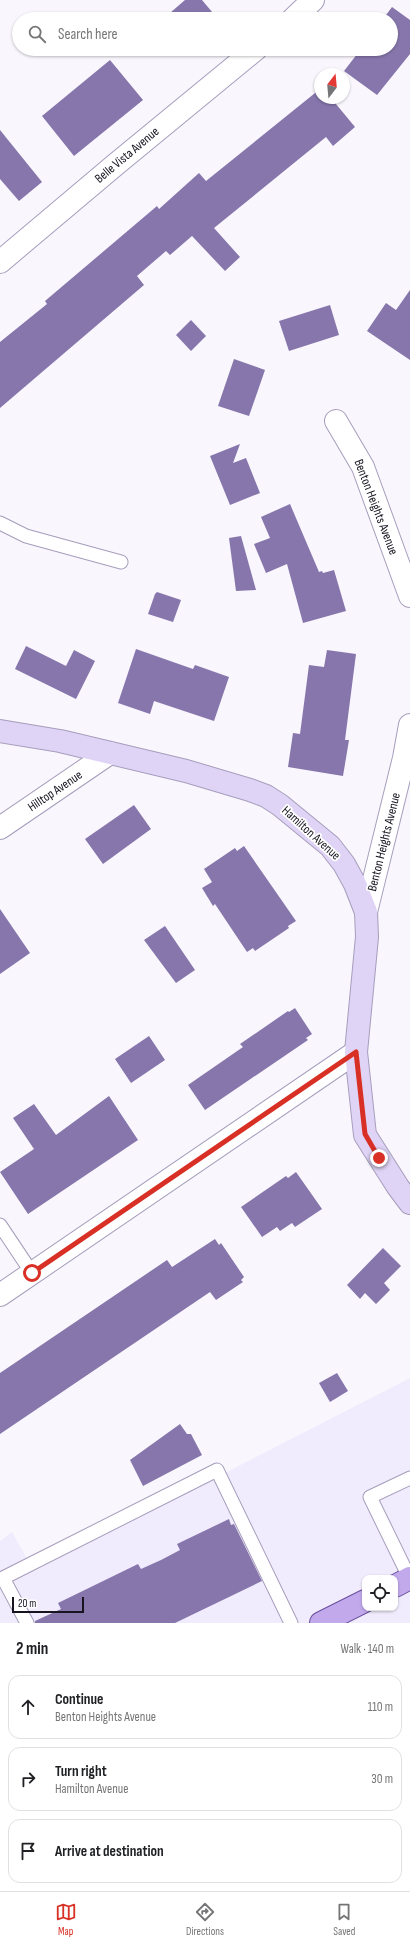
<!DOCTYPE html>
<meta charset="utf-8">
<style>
:root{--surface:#fff;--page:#f2f2f2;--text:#202124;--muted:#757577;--line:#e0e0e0;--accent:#d93025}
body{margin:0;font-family:"Sofia Sans Condensed",sans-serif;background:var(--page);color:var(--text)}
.controls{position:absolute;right:12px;bottom:12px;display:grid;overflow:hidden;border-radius:8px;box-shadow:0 1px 3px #0004}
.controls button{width:36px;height:36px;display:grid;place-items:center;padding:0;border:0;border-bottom:1px solid var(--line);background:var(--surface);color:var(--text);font:20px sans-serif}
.compass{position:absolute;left:314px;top:68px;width:36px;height:36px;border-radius:50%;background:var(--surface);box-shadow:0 1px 3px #0004;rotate:16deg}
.scale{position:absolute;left:12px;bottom:10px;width:72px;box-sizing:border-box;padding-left:4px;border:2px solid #17141f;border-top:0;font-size:11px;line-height:14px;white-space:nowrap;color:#17141f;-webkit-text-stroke:3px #fff;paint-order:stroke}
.stop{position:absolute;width:12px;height:12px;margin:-9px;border:3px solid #d93025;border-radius:50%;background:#fff}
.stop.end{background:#d93025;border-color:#fff;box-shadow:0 1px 4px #0008}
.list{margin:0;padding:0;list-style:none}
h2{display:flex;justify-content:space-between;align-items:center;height:52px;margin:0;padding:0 16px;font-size:17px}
h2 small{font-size:13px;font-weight:400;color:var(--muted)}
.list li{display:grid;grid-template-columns:26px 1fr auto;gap:12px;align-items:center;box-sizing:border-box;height:64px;margin:0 8px 8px;padding:0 8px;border:1px solid var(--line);border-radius:12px}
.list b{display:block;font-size:15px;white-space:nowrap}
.list p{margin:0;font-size:13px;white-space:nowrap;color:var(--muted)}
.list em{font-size:13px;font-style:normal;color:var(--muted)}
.icon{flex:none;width:22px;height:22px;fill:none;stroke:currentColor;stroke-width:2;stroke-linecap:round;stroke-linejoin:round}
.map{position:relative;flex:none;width:410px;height:1623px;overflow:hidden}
.search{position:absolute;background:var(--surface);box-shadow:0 1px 3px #0004;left:12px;right:12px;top:12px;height:44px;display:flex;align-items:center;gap:10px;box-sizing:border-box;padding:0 14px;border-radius:22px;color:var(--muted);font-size:15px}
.sheet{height:268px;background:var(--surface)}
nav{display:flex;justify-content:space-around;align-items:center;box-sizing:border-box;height:56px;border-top:1px solid var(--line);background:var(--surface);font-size:11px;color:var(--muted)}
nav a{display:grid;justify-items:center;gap:2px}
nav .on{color:var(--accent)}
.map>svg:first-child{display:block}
.built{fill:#f1ecfd;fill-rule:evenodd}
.building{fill:#8676ac}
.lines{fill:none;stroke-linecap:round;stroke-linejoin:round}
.lane-casing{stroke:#a69dbc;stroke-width:15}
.street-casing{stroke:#a69dbc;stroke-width:24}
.secondary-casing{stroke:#a69dbc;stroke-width:24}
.primary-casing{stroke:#6a509c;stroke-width:24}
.lane{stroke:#fff;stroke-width:13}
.street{stroke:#fff;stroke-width:22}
.secondary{stroke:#e0d4f6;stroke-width:22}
.primary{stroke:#c1a9ec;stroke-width:22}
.route{stroke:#d93025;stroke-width:5}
.labels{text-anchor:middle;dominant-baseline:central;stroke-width:3.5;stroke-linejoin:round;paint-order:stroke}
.street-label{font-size:13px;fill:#17141f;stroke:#fff}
</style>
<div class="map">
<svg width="410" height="1623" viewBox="0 0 410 1623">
<rect width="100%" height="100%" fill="#f9f7fd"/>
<path class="built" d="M 410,1378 L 410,1623 L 0,1623 L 0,1541 L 12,1532 L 34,1571 ZM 365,1578 L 395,1578 L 395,1608 L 365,1608 Z"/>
<g class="building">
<path d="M 185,0 L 202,0 L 218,19 L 163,19 Z"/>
<path d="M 392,7 L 410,20 L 410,54 L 377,95 L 344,71 L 361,49 L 391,49 L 391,19 L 383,19 Z"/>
<path d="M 110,60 L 143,100 L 74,156 L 42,116 Z"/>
<path d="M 320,89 L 320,98 L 331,98 L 355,127 L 333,146 L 326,137 L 214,228 L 240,257 L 225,271 L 192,236 L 170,255 L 166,251 L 137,276 L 144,285 L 0,408 L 0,342 L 47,304 L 45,301 L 157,206 L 159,209 L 199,173 L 206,181 Z"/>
<path d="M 0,130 L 42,182 L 19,201 L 0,179 Z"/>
<path d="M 410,290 L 410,360 L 367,331 L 386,303 L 396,310 Z"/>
<path d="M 330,305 L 339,335 L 289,351 L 279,321 Z"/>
<path d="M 191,320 L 206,336 L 191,351 L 176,335 Z"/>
<path d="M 234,359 L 265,370 L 249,416 L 218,406 Z"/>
<path d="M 240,444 L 233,463 L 246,458 L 260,493 L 230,505 L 210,456 Z"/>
<path d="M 290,504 L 319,572 L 322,571 L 323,573 L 334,570 L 346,611 L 303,623 L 287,564 L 266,573 L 254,544 L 270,538 L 261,517 Z"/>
<path d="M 241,536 L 256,590 L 236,591 L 229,538 Z"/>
<path d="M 157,592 L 181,600 L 173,622 L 148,614 L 155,594 Z"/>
<path d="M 26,646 L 66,666 L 74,650 L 95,661 L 76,699 L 15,669 Z"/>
<path d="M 136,649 L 193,669 L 195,665 L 229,677 L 214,721 L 154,701 L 150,714 L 118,703 Z"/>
<path d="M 327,650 L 356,654 L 345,740 L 349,740 L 343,776 L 288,767 L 293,733 L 300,734 L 309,665 L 324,667 Z"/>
<path d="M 134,805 L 151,829 L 103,864 L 85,839 Z"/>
<path d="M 244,846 L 296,921 L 288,926 L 289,928 L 255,951 L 253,948 L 247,952 L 215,904 L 213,906 L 202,888 L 212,882 L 204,869 L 235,848 L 237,851 Z"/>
<path d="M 0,909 L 30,953 L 0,974 Z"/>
<path d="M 165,926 L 195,970 L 176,983 L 144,940 Z"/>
<path d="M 295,1008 L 312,1034 L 306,1038 L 308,1040 L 205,1110 L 188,1085 L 243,1047 L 240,1044 L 288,1011 L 289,1012 Z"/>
<path d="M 149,1036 L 165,1060 L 131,1083 L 115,1059 Z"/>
<path d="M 109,1096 L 138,1140 L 28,1214 L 0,1172 L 34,1149 L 13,1118 L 34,1104 L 56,1135 Z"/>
<path d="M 296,1172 L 322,1209 L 295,1227 L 292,1223 L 280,1231 L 277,1227 L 262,1237 L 241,1207 L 286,1176 L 288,1178 Z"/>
<path d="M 215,1239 L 219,1245 L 221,1243 L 244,1277 L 241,1280 L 243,1282 L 216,1300 L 210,1292 L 0,1434 L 0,1373 L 167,1260 L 172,1267 Z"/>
<path d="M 383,1248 L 401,1266 L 384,1283 L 390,1290 L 376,1304 L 365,1293 L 360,1299 L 347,1285 Z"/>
<path d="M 337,1373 L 348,1391 L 330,1402 L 319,1383 Z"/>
<path d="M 180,1424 L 187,1434 L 191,1434 L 202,1455 L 143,1486 L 130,1460 Z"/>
<path d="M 229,1519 L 231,1525 L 234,1524 L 262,1581 L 175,1623 L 35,1623 L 35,1621 L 61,1609 L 58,1603 L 138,1564 L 141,1569 L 161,1560 L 180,1550 L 177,1544 Z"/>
</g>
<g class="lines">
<defs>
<g id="lane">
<path d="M 0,523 L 26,536 L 121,562"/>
<path d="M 0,1225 L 32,1273"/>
<path d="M 410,1579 L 370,1497 L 410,1478"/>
<path d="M 27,1623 L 3,1578 L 217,1470 L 291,1623"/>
</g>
<g id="street">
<path d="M 293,19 L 313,0"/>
<path d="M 0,262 L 115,165 L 256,49"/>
<path d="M 336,421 L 363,467 L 410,596"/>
<path d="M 0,828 L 110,753"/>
<path d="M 366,912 L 404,758 L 410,725"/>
<path d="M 0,1295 L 356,1052"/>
</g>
<path id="secondary" d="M 0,731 L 60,741 L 186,771 L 250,790 L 266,796 L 280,805 L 330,846 L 344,864 L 355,884 L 366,912 L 367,937 L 356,1052 L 365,1135 L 398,1187 L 410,1203"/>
<g id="primary">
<path d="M 395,1586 L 410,1578"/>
<path d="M 321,1623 L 365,1601"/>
</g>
</defs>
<use href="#lane" class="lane-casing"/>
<use href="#street" class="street-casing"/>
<use href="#secondary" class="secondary-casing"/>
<use href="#primary" class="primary-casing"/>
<use href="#lane" class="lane"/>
<use href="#street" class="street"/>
<use href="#secondary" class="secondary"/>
<use href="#primary" class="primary"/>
</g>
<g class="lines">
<path class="route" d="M 32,1273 L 356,1052 L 365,1134 L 379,1158"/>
</g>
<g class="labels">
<g class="street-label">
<text transform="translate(127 155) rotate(-40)">Belle Vista Avenue</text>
<text transform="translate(376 507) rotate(69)">Benton Heights Avenue</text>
<text transform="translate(55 791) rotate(-34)">Hilltop Avenue</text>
<text transform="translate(311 833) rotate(42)">Hamilton Avenue</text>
<text transform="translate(384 842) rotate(-76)">Benton Heights Avenue</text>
</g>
</g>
</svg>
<div class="controls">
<button><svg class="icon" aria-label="locate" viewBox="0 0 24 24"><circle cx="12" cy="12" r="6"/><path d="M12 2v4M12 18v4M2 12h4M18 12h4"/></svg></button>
</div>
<svg class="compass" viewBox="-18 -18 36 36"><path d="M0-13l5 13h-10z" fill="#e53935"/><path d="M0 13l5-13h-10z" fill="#757577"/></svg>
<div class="scale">20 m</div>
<div class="stop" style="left:32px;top:1273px"></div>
<div class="stop end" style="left:379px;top:1158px"></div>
<div class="search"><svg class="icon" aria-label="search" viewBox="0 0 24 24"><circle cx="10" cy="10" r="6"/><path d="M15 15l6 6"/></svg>Search here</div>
</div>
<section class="sheet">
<h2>2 min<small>Walk · 140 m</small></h2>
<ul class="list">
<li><svg class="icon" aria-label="ahead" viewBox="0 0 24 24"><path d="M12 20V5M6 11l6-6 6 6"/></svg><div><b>Continue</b><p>Benton Heights Avenue</p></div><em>110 m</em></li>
<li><svg class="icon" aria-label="right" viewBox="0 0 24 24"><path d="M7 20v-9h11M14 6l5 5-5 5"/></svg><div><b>Turn right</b><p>Hamilton Avenue</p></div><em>30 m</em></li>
<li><svg class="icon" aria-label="arrive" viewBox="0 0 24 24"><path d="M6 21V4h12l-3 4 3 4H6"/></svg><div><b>Arrive at destination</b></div></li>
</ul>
</section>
<nav>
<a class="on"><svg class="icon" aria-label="map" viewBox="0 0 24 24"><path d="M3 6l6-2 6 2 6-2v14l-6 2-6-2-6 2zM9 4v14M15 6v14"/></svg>Map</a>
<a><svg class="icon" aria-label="directions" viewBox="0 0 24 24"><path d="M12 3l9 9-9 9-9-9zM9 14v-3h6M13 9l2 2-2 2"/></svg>Directions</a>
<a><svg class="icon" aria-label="saved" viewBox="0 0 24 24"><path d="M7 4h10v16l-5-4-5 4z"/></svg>Saved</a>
</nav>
